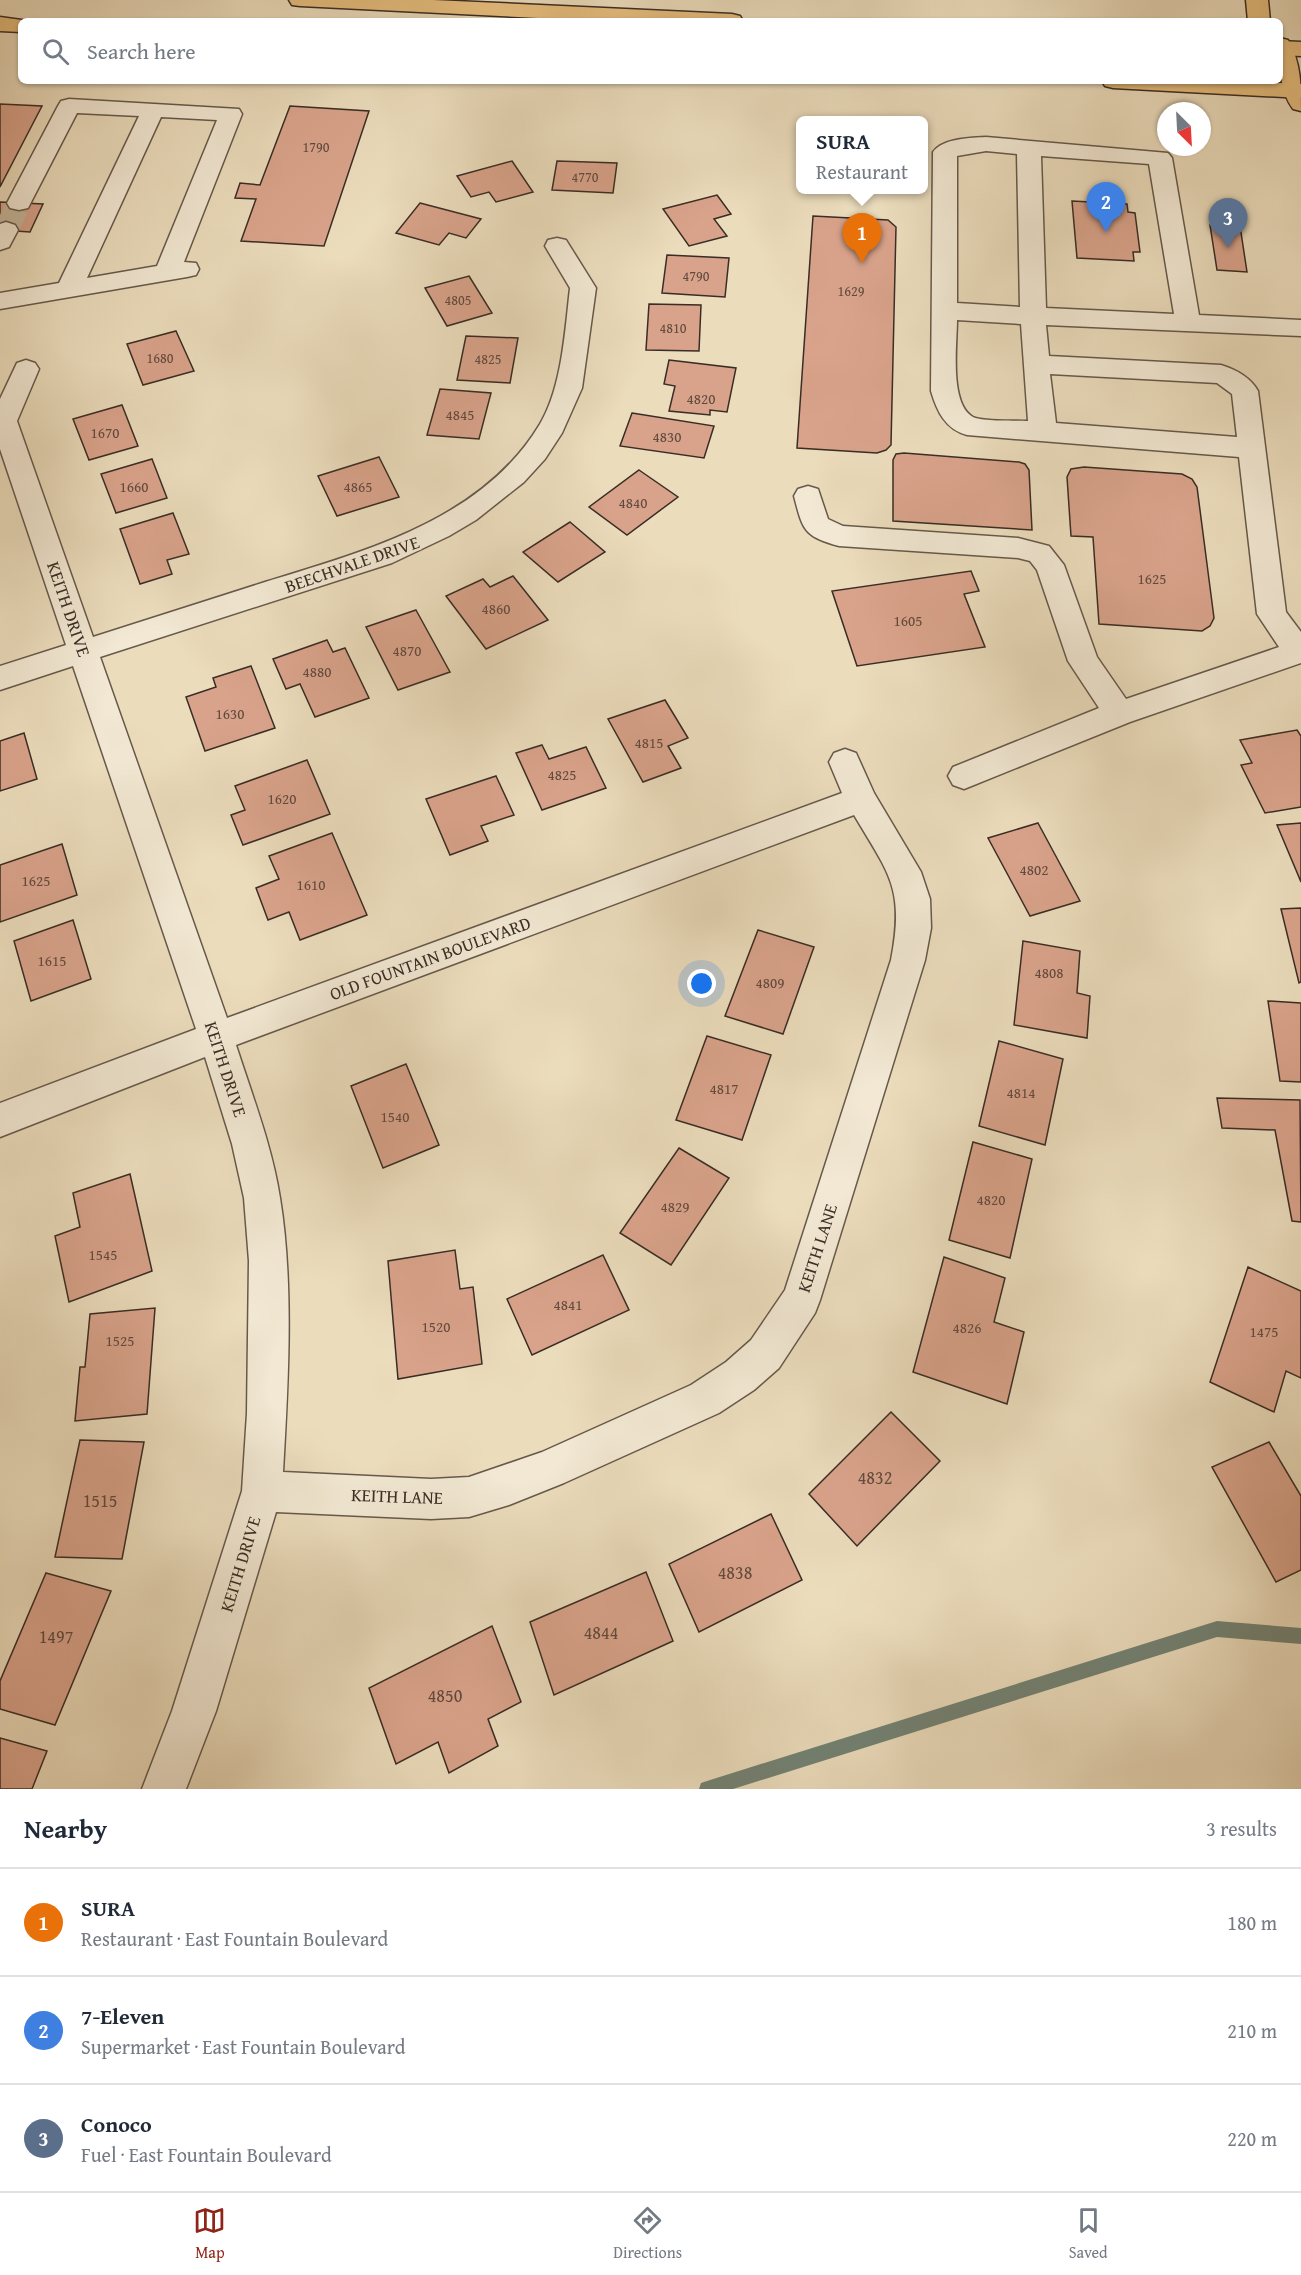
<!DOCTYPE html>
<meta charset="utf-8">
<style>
:root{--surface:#fff;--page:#f2f2f3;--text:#1f2937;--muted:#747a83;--line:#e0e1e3;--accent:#8f2418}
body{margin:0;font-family:"Gentium Book Plus",serif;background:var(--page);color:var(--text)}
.compass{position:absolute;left:1157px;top:102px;width:54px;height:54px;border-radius:50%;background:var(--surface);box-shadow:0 2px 4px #0004;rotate:156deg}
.you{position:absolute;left:702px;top:984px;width:21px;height:21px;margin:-15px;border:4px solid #fff;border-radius:50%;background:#1a73e8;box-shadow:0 0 0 9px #1a73e833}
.badge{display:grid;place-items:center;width:39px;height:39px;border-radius:50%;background:var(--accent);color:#fff;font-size:20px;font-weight:700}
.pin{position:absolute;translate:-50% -50px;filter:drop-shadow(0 2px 3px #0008)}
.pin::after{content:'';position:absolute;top:32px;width:21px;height:18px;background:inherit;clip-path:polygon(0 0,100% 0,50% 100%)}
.popup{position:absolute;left:796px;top:116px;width:132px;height:78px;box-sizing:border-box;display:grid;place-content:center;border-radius:9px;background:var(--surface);filter:drop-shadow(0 2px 4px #0005);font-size:20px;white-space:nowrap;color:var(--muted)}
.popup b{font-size:22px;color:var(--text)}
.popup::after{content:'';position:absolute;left:50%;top:100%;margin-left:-12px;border:12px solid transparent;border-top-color:var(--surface)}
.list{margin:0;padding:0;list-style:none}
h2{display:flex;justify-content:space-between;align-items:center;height:78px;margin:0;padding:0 24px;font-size:26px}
h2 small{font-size:20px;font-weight:400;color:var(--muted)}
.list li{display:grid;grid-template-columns:39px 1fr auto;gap:18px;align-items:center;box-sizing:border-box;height:108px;padding:0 24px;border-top:2px solid var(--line)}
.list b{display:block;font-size:22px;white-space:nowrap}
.list p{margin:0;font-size:20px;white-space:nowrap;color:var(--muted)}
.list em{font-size:20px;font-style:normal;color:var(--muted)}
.icon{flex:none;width:33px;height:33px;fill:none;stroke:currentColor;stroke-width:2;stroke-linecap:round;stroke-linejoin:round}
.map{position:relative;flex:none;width:1301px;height:1789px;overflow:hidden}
.search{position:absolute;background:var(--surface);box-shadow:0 2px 4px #0004;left:18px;right:18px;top:18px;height:66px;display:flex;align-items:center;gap:15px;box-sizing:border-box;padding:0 21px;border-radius:9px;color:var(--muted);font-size:22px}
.sheet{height:402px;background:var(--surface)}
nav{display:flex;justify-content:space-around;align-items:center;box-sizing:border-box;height:84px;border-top:2px solid var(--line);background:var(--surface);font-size:16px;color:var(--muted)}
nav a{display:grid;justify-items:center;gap:3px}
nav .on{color:var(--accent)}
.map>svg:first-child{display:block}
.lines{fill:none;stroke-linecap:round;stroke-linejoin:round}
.stream{fill:#738375;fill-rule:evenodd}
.building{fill:#d9a38b;stroke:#392d25;stroke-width:1.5}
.minor-tunnel{stroke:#c7b99e;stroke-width:24;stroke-dasharray:24 12;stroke-linecap:butt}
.minor-casing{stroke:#66594b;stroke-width:3}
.major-casing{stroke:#392d25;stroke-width:3}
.highway-casing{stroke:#392d25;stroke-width:3}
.minor{fill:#f2e8d3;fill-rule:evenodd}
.major{fill:#e6be7e;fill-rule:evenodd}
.highway{fill:#e6be7e;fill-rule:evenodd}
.labels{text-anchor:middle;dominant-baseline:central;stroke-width:4.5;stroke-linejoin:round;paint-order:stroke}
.far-number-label{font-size:14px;fill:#614a3e}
.number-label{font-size:15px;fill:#614a3e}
.street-label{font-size:18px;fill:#392d25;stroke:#f2e8d3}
.near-number-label{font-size:18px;fill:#614a3e}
</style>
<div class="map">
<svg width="1301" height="1789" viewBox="0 0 1301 1789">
<rect width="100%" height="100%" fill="#ebdcbc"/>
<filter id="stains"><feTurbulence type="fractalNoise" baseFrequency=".00333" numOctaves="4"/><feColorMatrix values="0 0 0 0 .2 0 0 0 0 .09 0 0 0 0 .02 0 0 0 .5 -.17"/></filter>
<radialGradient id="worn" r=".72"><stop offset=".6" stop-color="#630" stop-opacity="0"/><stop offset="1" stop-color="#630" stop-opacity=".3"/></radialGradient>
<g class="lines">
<path class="stream" d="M 1217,1621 L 1301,1628 L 1301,1644 L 1217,1637 L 733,1789 L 699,1789 L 701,1783 L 707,1781 Z"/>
</g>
<g class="building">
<path d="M 0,104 L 42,106 L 0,187 Z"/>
<path d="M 290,106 L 369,111 L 324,246 L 241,241 L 256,199 L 235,198 L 240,183 L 260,185 Z"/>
<path d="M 512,161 L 533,192 L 496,202 L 489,192 L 471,197 L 457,176 Z"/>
<path d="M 557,161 L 617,163 L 613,193 L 552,190 Z"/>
<path d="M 717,195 L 731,214 L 714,219 L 727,236 L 689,246 L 663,209 Z"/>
<path d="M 1072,201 L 1127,204 L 1128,212 L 1135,213 L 1140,252 L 1133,252 L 1134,261 L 1077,258 Z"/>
<path d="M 0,202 L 43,204 L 30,232 L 0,230 Z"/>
<path d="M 420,203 L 481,219 L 466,238 L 449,233 L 439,245 L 396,233 Z"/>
<path d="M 813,216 L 888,220 L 896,227 L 891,445 L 886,450 L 877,453 L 797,448 Z"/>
<path d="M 1210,225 L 1240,226 L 1247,272 L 1217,270 Z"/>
<path d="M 667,255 L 729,258 L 725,297 L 662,293 Z"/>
<path d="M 469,276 L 492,313 L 447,326 L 425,288 Z"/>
<path d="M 649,304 L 701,305 L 699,351 L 646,350 Z"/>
<path d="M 176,331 L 194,371 L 143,385 L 127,344 Z"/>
<path d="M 466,336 L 518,338 L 510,383 L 457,380 Z"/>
<path d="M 669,360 L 736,368 L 727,412 L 710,410 L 710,415 L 669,411 L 675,386 L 664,384 Z"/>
<path d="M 440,389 L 491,393 L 479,439 L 427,435 Z"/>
<path d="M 122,405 L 138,446 L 89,460 L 73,419 Z"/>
<path d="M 632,413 L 714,426 L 704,458 L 620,446 Z"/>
<path d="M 904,453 L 1019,462 L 1025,464 L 1029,470 L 1032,530 L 893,521 L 893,460 L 896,454 Z"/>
<path d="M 379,457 L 399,497 L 337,516 L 318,476 Z"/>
<path d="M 152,459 L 167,498 L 116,513 L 101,474 Z"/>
<path d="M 1084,467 L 1182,474 L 1192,479 L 1197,487 L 1214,618 L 1210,626 L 1202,631 L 1099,624 L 1093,537 L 1071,536 L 1067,477 L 1071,469 Z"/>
<path d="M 639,470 L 678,497 L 627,535 L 589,507 Z"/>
<path d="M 173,513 L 189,554 L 167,560 L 172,574 L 140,584 L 120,529 Z"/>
<path d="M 570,522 L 605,552 L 558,582 L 523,552 Z"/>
<path d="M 971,571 L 979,591 L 964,594 L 985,647 L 857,666 L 832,591 Z"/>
<path d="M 513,576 L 548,620 L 486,649 L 446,596 L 483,579 L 490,587 Z"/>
<path d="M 416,610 L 450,672 L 398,690 L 366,627 Z"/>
<path d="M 327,640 L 333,652 L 345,648 L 369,698 L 315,717 L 300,684 L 286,689 L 273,659 Z"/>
<path d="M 251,666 L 275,728 L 205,751 L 186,697 L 216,687 L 213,678 Z"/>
<path d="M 665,700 L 688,738 L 668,746 L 681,768 L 643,782 L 608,719 Z"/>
<path d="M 1297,730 L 1301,736 L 1301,807 L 1265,813 L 1241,765 L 1252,763 L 1240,740 Z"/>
<path d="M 24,733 L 37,779 L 0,791 L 0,741 Z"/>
<path d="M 542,745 L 549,759 L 586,747 L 606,788 L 542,810 L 516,753 Z"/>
<path d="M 307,760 L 330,814 L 243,845 L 231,815 L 245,810 L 235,786 Z"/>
<path d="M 496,776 L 514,815 L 481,826 L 488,841 L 450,855 L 426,799 Z"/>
<path d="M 1038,823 L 1080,901 L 1030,916 L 988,838 Z"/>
<path d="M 1301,823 L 1301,882 L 1277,825 Z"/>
<path d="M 332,833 L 367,915 L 300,940 L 289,912 L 268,920 L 256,888 L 279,879 L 269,856 Z"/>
<path d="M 62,844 L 77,895 L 0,922 L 0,865 Z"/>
<path d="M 1301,908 L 1301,982 L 1299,983 L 1281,909 Z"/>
<path d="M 73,920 L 91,979 L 31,1001 L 14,941 Z"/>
<path d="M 758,930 L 814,947 L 783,1034 L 725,1016 Z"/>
<path d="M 1023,941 L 1080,951 L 1077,993 L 1090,996 L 1087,1038 L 1014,1025 Z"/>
<path d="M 1268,1001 L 1301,1003 L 1301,1082 L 1280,1081 Z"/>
<path d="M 707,1036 L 771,1055 L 742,1140 L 676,1120 Z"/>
<path d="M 999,1041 L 1063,1059 L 1045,1145 L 979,1126 Z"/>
<path d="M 406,1064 L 439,1145 L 383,1168 L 351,1086 Z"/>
<path d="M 1217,1098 L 1300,1100 L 1301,1222 L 1292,1221 L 1275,1130 L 1222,1128 Z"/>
<path d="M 973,1142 L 1032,1159 L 1010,1258 L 949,1240 Z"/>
<path d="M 679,1148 L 729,1178 L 671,1265 L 620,1233 Z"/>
<path d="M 130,1174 L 152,1271 L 69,1302 L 55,1236 L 80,1227 L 73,1193 Z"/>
<path d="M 455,1250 L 460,1289 L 473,1287 L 482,1364 L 398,1379 L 388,1261 Z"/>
<path d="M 603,1255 L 629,1310 L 532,1355 L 507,1299 Z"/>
<path d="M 944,1257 L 1005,1278 L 994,1322 L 1024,1332 L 1007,1404 L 913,1372 Z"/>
<path d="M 1248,1267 L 1301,1291 L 1301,1378 L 1286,1371 L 1274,1412 L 1210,1382 Z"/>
<path d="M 155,1308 L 147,1414 L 75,1421 L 80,1367 L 85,1367 L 90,1314 Z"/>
<path d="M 891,1412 L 940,1461 L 857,1546 L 809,1494 Z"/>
<path d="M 80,1440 L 144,1442 L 122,1559 L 55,1557 Z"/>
<path d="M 1269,1442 L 1301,1496 L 1301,1570 L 1276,1582 L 1212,1467 Z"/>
<path d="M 771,1514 L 802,1580 L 699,1632 L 669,1564 Z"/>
<path d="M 646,1572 L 673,1641 L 554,1695 L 530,1622 Z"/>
<path d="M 46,1573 L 111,1591 L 55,1725 L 0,1709 L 0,1681 Z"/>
<path d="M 492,1626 L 521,1702 L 488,1719 L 498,1746 L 449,1773 L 438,1742 L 396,1764 L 369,1688 Z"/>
<path d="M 0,1738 L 47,1751 L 32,1789 L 0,1789 Z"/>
</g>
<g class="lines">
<path class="minor-tunnel" d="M 6,230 L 19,203"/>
<defs>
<g id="minor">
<path d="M 69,99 L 239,109 L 242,114 L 184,262 L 196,263 L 199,269 L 196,275 L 187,277 L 0,309 L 0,293 L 59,283 L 139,116 L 77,113 L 28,208 L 19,210 L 10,208 L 7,203 L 58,106 L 61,101 ZM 161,117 L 217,120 L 157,266 L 87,278 Z"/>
<path d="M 986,137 L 1168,153 L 1172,158 L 1199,315 L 1301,320 L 1301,336 L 1046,325 L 1049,356 L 1221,365 C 1237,370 1250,377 1258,391 L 1286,612 L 1301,632 L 1301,663 L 1130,722 L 964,789 L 953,785 L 948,776 L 953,767 L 1099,708 L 1068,661 L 1037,570 L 1030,561 L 1018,558 L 839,546 C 803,536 803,530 794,496 L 798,489 L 808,486 L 818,489 L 828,519 L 843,526 L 1018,538 L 1049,546 L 1064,565 L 1097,657 L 1126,699 L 1279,647 L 1257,614 L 1239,457 L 967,435 C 945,429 937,411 931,391 L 933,152 C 943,138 971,138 986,137 ZM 986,151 L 1017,154 L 1020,307 L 957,303 L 957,156 ZM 1041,156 L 1149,164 L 1174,314 L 1046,308 ZM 957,320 L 1021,324 L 1028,421 C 1015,420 984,422 973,417 C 949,404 957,344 957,320 ZM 1050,374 L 1217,383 L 1232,394 L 1237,437 L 1056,423 Z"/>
<path d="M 6,222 L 15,225 L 18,230 L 9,247 L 0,250 L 0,224 Z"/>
<path d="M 557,238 L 566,240 L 596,288 L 582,388 L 562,433 L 545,459 L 524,482 L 476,520 L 449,536 L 392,563 L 100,657 L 227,1018 L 842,793 L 829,762 L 834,753 L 845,749 L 856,753 L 874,793 L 921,872 L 930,899 L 931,928 L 925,960 L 820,1300 L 815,1313 L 779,1368 L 754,1390 L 719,1413 L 564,1483 L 509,1505 L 469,1517 L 431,1519 L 276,1512 L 216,1711 L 186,1789 L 142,1789 L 172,1711 L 242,1491 L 247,1413 L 249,1261 L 244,1198 L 232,1144 L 205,1057 L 0,1137 L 0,1103 L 196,1029 L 73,666 L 0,690 L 0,666 L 66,645 L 0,449 L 0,399 L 17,363 L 26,360 L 35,363 L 39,369 L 17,421 L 93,637 C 149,619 206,601 262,583 C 362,552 482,521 540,424 C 562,387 565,331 570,288 L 545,246 L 548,240 ZM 854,815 C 889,874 905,888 891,960 L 785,1290 L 751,1340 L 726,1362 L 691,1385 L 542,1452 L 469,1477 L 431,1479 L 283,1472 C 288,1386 294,1283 280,1198 C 272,1146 252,1095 236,1045 Z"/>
</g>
<g id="major">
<path d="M 1246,0 L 1268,0 L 1270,21 L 1248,21 Z"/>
<path d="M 1280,38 L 1288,40 C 1301,62 1301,86 1301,111 L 1293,109 C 1278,88 1280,63 1280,38 Z"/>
</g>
<g id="highway">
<path d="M 289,0 L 433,0 L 732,14 L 740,16 L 743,21 L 598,21 L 300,6 L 292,5 Z"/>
<path d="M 0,17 L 29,21 L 21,21 L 21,32 L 0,31 Z"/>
<path d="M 1280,41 L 1301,42 L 1301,56 L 1280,55 Z"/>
<path d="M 1102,81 L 1241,81 L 1301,84 L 1301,98 L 1113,88 L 1105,86 Z"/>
</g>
</defs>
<use href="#minor" class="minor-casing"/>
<use href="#major" class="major-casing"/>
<use href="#highway" class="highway-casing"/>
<use href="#minor" class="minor"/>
<use href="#major" class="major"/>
<use href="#highway" class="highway"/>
</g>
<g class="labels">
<g class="far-number-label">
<text x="316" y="147">1790</text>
<text x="585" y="177">4770</text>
<text x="696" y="276">4790</text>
<text x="851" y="291">1629</text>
<text x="458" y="300">4805</text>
<text x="673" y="328">4810</text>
<text x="160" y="358">1680</text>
<text x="488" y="359">4825</text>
</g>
<g class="number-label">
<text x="701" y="398">4820</text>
<text x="460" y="414">4845</text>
<text x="105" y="432">1670</text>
<text x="667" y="436">4830</text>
<text x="134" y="486">1660</text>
<text x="358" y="486">4865</text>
<text x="633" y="502">4840</text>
<text x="1152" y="578">1625</text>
<text x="496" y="608">4860</text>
<text x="908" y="620">1605</text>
<text x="407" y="650">4870</text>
<text x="317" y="671">4880</text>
<text x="230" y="713">1630</text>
<text x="649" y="742">4815</text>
<text x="562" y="774">4825</text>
<text x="282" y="798">1620</text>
<text x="1034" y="869">4802</text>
<text x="36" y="880">1625</text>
<text x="311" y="884">1610</text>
<text x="52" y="960">1615</text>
<text x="1049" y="972">4808</text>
<text x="770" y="982">4809</text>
<text x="724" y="1088">4817</text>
<text x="1021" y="1092">4814</text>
<text x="395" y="1116">1540</text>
<text x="991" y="1199">4820</text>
<text x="675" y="1206">4829</text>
<text x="103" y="1254">1545</text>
<text x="568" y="1304">4841</text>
<text x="436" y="1326">1520</text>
<text x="967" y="1327">4826</text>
<text x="1264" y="1331">1475</text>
<text x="120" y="1340">1525</text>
</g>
<g class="street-label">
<text transform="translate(352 564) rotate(-19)">BEECHVALE DRIVE</text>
<text transform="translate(69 609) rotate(71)">KEITH DRIVE</text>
<text transform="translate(430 958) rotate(-20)">OLD FOUNTAIN BOULEVARD</text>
<text transform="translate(226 1069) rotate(72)">KEITH DRIVE</text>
<text transform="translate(817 1248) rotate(-72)">KEITH LANE</text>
<text transform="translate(397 1496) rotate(2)">KEITH LANE</text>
<text transform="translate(240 1564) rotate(-73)">KEITH DRIVE</text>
</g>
<g class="near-number-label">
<text x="875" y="1477">4832</text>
<text x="100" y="1500">1515</text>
<text x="735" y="1572">4838</text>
<text x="601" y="1632">4844</text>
<text x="56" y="1636">1497</text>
<text x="445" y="1695">4850</text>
</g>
</g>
<rect width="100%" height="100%" filter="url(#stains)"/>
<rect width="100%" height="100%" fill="url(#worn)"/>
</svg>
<svg class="compass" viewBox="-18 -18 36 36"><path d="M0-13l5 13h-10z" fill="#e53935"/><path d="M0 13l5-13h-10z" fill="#747a83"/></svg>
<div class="you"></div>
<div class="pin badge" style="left:862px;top:263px;background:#e8710a">1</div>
<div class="popup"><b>SURA</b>Restaurant</div>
<div class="pin badge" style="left:1106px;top:232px;background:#3f7fe0">2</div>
<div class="pin badge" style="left:1228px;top:248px;background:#5c6f8a">3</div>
<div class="search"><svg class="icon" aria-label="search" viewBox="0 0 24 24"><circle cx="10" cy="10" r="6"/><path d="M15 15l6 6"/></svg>Search here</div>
</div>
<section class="sheet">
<h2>Nearby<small>3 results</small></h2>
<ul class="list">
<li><span class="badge" style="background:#e8710a">1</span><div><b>SURA</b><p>Restaurant · East Fountain Boulevard</p></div><em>180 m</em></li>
<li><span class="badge" style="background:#3f7fe0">2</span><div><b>7-Eleven</b><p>Supermarket · East Fountain Boulevard</p></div><em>210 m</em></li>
<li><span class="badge" style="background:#5c6f8a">3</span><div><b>Conoco</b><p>Fuel · East Fountain Boulevard</p></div><em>220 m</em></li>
</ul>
</section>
<nav>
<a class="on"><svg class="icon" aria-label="map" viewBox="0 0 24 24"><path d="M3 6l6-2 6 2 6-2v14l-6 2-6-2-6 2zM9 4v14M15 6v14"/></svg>Map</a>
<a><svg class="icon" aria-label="directions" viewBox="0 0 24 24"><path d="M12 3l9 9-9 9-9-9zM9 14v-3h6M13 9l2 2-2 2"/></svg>Directions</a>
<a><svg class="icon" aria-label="saved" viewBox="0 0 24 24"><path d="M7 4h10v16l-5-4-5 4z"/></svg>Saved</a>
</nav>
